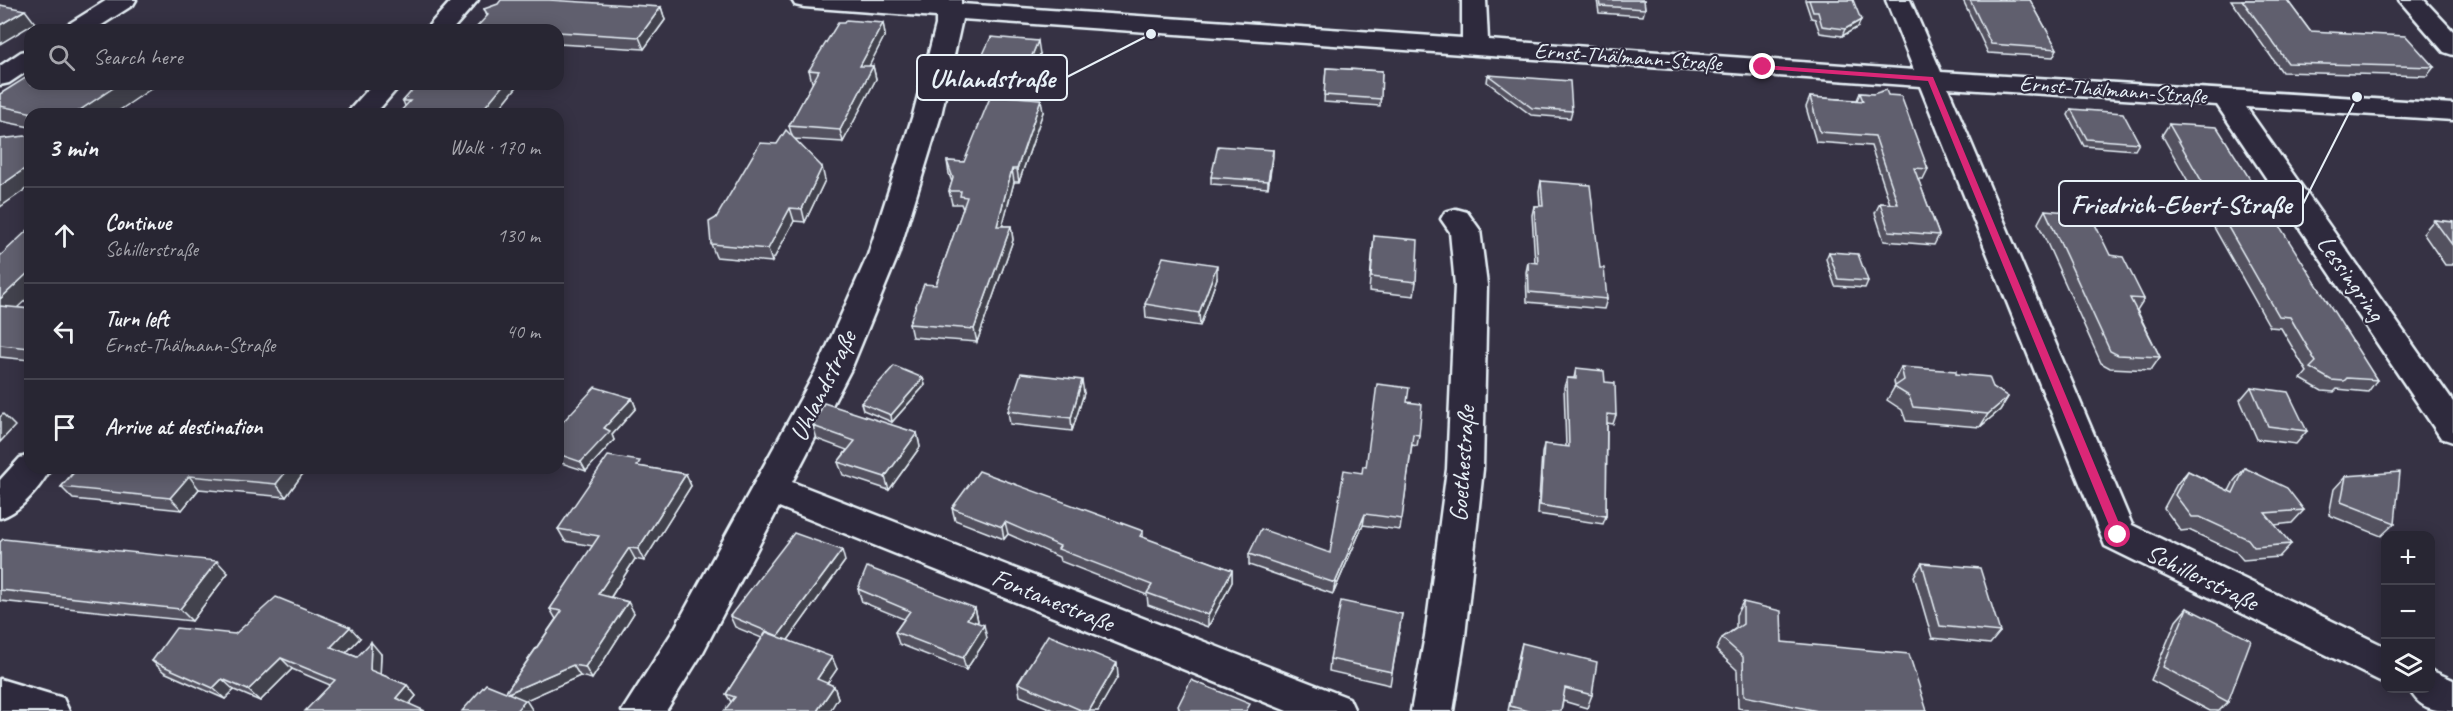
<!DOCTYPE html>
<meta charset="utf-8">
<style>
:root{--surface:#282633;--page:#34323f;--text:#f1f3f6;--muted:#a5a5ac;--line:#44434e}
body{margin:0;font-family:Caveat,sans-serif;background:var(--page);color:var(--text)}
.controls{position:absolute;right:18px;bottom:18px;display:grid;overflow:hidden;border-radius:12px;box-shadow:0 3px 15px #0003}
.controls button{width:54px;height:54px;display:grid;place-items:center;padding:0;border:0;border-bottom:2px solid var(--line);background:var(--surface);color:var(--text);font:30px sans-serif}
.stop{position:absolute;width:18px;height:18px;margin:-14px;border:4px solid #db2777;border-radius:50%;background:#fff}
.stop.end{background:#db2777;border-color:#fff;box-shadow:0 2px 6px #0008}
.list{margin:0;padding:0;list-style:none}
h2{display:flex;justify-content:space-between;align-items:center;height:78px;margin:0;padding:0 24px;font-size:26px}
h2 small{font-size:20px;font-weight:400;color:var(--muted)}
.list li{display:grid;grid-template-columns:39px 1fr auto;gap:18px;align-items:center;box-sizing:border-box;height:96px;padding:0 24px;border-top:2px solid var(--line)}
.list b{display:block;font-size:22px;white-space:nowrap}
.list p{margin:0;font-size:20px;white-space:nowrap;color:var(--muted)}
.list em{font-size:20px;font-style:normal;color:var(--muted)}
.icon{flex:none;width:33px;height:33px;fill:none;stroke:currentColor;stroke-width:2;stroke-linecap:round;stroke-linejoin:round}
.map{position:relative;flex:none;width:2453px;height:711px;overflow:hidden}
.search{position:absolute;background:var(--surface);box-shadow:0 3px 15px #0003;left:24px;top:24px;width:540px;height:66px;display:flex;align-items:center;gap:15px;box-sizing:border-box;padding:0 21px;border-radius:18px;color:var(--muted);font-size:22px}
.panel{position:absolute;background:var(--surface);box-shadow:0 3px 15px #0003;left:24px;top:108px;width:540px;height:366px;border-radius:18px}
.map>svg:first-child{display:block}
.lines{fill:none;stroke-linecap:round;stroke-linejoin:round}
.minor-casing{stroke:#e8f1f8;stroke-width:5}
.secondary-casing{stroke:#e8f1f8;stroke-width:5}
.minor{fill:#2f2a3d;fill-rule:evenodd}
.secondary{fill:#2f2a3d;fill-rule:evenodd}
.wall{fill:#53515f;stroke:#e8f1f8;stroke-width:1.5}
.shaded-wall{fill:#43424d;stroke:#e8f1f8;stroke-width:1.5}
.building{fill:#605e6e;stroke:#e8f1f8;stroke-width:1.5}
.route{fill:#db2777}
.labels{text-anchor:middle;dominant-baseline:central;stroke-width:4.5;stroke-linejoin:round;paint-order:stroke}
.far-street-label{font-size:22px;fill:#e8f1f8;stroke:#2f2a3d}
.street-label{font-size:26px;fill:#e8f1f8;stroke:#2f2a3d}
.leader{fill:none;stroke:#e8f1f8;stroke-width:2}
.callout-dot{fill:#e8f1f8;stroke:#2f2a3d;stroke-width:2}
.callout{fill:#2f2a3d;stroke:#e8f1f8;stroke-width:2}
.callout-label{font-size:27px;text-anchor:middle;font-weight:bold;fill:#e8f1f8}
</style>
<div class="map">
<svg width="2453" height="711" viewBox="0 0 2453 711">
<rect width="100%" height="100%" fill="#363244"/>
<filter id="ink" filterUnits="userSpaceOnUse"><feTurbulence type="fractalNoise" baseFrequency=".0167" numOctaves="2"/><feDisplacementMap in="SourceGraphic" scale="12" xChannelSelector="R" yChannelSelector="G"/><feConvolveMatrix kernelMatrix="1 2 1 2 8 2 1 2 1" color-interpolation-filters="sRGB"/></filter>
<g filter="url(#ink)">
<g class="lines">
<defs>
<g id="minor">
<path d="M 452,0 L 478,0 L 452,30 L 425,30 Z"/>
<path d="M 792,0 L 961,0 L 961,4 L 1462,38 L 1462,0 L 1486,0 L 1488,40 L 1914,70 L 1886,0 L 1910,0 L 1941,72 L 2453,104 L 2453,120 L 2246,107 L 2453,402 L 2453,442 L 2441,438 L 2217,105 L 1948,88 L 2132,525 L 2386,647 L 2386,684 L 2105,546 L 1920,86 L 962,19 L 941,115 L 898,255 L 852,367 L 792,482 L 1349,698 L 1355,711 L 1287,711 L 779,507 L 703,652 L 666,711 L 622,711 L 675,628 L 818,367 L 868,255 L 913,115 L 936,25 L 936,17 L 804,7 L 795,5 Z"/>
<path d="M 2399,0 L 2424,0 L 2453,31 L 2453,55 L 2444,52 Z"/>
<path d="M 373,84 L 401,84 L 375,114 L 346,114 Z"/>
<path d="M 1456,209 L 1467,212 L 1480,230 L 1487,285 L 1483,469 L 1465,636 L 1453,711 L 1411,711 L 1425,636 L 1447,469 L 1455,285 L 1450,232 L 1441,219 L 1445,212 Z"/>
<path d="M 30,455 L 30,468 L 51,468 C 40,487 21,512 0,518 L 0,480 L 20,458 Z"/>
<path d="M 2430,670 L 2453,680 L 2453,711 C 2433,711 2418,708 2409,688 L 2430,688 Z"/>
<path d="M 0,679 L 63,698 L 69,711 L 0,711 Z"/>
</g>
<g id="secondary">
<path d="M 107,0 L 136,0 L 133,5 L 94,30 L 63,30 L 67,25 Z"/>
<path d="M 30,50 L 30,69 L 9,83 L 0,85 L 0,66 L 21,52 Z"/>
</g>
</defs>
<use href="#minor" class="minor-casing"/>
<use href="#secondary" class="secondary-casing"/>
<use href="#minor" class="minor"/>
<use href="#secondary" class="secondary"/>
</g>
<g class="wall">
<path d="M 1597,0 L 1644,0 L 1645,9 L 1643,16 L 1599,13 Z"/>
<path d="M 1805,0 L 1853,0 L 1858,27 L 1842,36 L 1820,33 L 1815,19 L 1811,18 Z"/>
<path d="M 1963,0 L 2030,0 L 2057,49 L 2053,57 L 1988,53 Z"/>
<path d="M 2231,0 L 2287,0 L 2310,31 L 2434,67 L 2427,76 L 2282,72 Z"/>
<path d="M 661,7 L 665,20 L 644,49 L 558,44 L 558,30 L 487,16 L 484,9 Z"/>
<path d="M 883,23 L 885,35 L 869,66 L 873,66 L 876,79 L 843,142 L 795,139 L 825,180 L 805,222 L 794,221 L 772,262 L 716,257 L 711,244 L 716,218 L 777,144 L 792,136 L 789,126 L 813,82 L 812,82 L 809,70 Z"/>
<path d="M 1040,54 L 1023,93 L 975,89 L 973,76 Z"/>
<path d="M 1326,68 L 1382,71 L 1380,106 L 1324,102 Z"/>
<path d="M 1488,75 L 1572,111 L 1570,118 L 1531,115 L 1487,82 Z"/>
<path d="M 418,84 L 519,84 L 495,114 L 405,106 L 403,101 Z"/>
<path d="M 1860,93 L 1888,95 L 1928,169 L 1923,179 L 1918,179 L 1939,235 L 1934,245 L 1884,241 L 1875,213 L 1880,203 L 1890,204 L 1871,146 L 1816,142 L 1806,107 L 1810,97 L 1857,100 Z"/>
<path d="M 0,94 L 114,114 L 30,114 L 30,127 L 0,121 Z"/>
<path d="M 2071,109 L 2139,143 L 2135,150 L 2084,146 L 2068,115 Z"/>
<path d="M 1043,112 L 1019,182 L 1014,182 L 1002,226 L 1011,226 L 1013,240 L 977,342 L 912,337 L 909,324 L 936,285 L 963,209 L 961,204 L 952,204 L 949,191 L 952,182 L 949,174 L 947,161 L 964,162 Z"/>
<path d="M 2169,124 L 2377,380 L 2368,392 L 2337,389 L 2334,392 L 2322,391 L 2301,379 L 2307,372 L 2281,328 L 2270,327 L 2162,135 Z"/>
<path d="M 1273,150 L 1268,188 L 1211,184 L 1211,177 Z"/>
<path d="M 1541,181 L 1600,268 L 1607,299 L 1604,309 L 1527,302 L 1526,272 L 1528,262 L 1535,263 L 1532,215 L 1534,206 L 1540,206 L 1539,191 Z"/>
<path d="M 2045,210 L 2110,255 L 2144,299 L 2137,310 L 2160,357 L 2151,370 L 2110,368 L 2101,363 L 2038,223 Z"/>
<path d="M 2434,220 L 2453,222 L 2453,265 L 2445,265 L 2423,233 Z"/>
<path d="M 1374,236 L 1416,282 L 1414,296 L 1369,291 Z"/>
<path d="M 1829,252 L 1868,281 L 1865,288 L 1835,286 L 1826,259 Z"/>
<path d="M 0,256 L 17,308 L 30,309 L 30,360 L 0,357 Z"/>
<path d="M 1217,278 L 1200,326 L 1146,318 L 1145,304 Z"/>
<path d="M 1901,367 L 1956,374 L 1993,387 L 2008,397 L 2000,410 L 1980,427 L 1906,421 L 1902,410 L 1887,400 L 1895,386 L 1894,381 Z"/>
<path d="M 1576,368 L 1605,382 L 1616,415 L 1613,424 L 1607,423 L 1606,516 L 1603,524 L 1538,514 L 1542,453 L 1544,444 L 1566,447 L 1564,387 L 1567,378 L 1574,378 Z"/>
<path d="M 923,378 L 925,385 L 892,422 L 863,410 L 861,403 Z"/>
<path d="M 2251,387 L 2307,431 L 2296,444 L 2257,439 L 2240,400 Z"/>
<path d="M 1084,393 L 1072,431 L 1010,424 L 1008,411 Z"/>
<path d="M 632,398 L 636,408 L 612,435 L 614,440 L 586,471 L 558,462 L 558,427 Z"/>
<path d="M 1407,402 L 1419,435 L 1417,446 L 1412,445 L 1400,530 L 1363,525 L 1333,594 L 1249,565 L 1249,554 L 1330,553 L 1362,473 Z"/>
<path d="M 813,426 L 917,433 L 920,447 L 889,490 L 843,475 L 838,462 L 847,450 L 817,439 Z"/>
<path d="M 643,467 L 686,474 L 691,486 L 644,561 L 635,559 L 611,597 L 628,602 L 634,613 L 592,679 L 580,676 L 526,700 L 506,692 L 556,619 L 550,609 L 593,546 L 565,541 L 558,529 Z"/>
<path d="M 73,468 L 307,468 L 286,497 L 199,489 L 182,510 L 73,499 L 61,487 L 75,470 Z"/>
<path d="M 2245,468 L 2304,510 L 2292,523 L 2274,525 L 2291,544 L 2279,557 L 2243,560 L 2236,552 L 2189,530 L 2181,531 L 2164,508 L 2177,484 L 2188,471 L 2229,491 L 2234,481 Z"/>
<path d="M 2346,476 L 2395,523 L 2381,536 L 2329,515 L 2334,489 Z"/>
<path d="M 952,508 L 1143,531 L 1143,538 L 1232,570 L 1232,582 L 1208,627 L 1148,605 L 1147,595 L 1060,561 L 1059,557 L 1008,534 L 1004,539 L 955,520 Z"/>
<path d="M 0,542 L 228,573 L 192,621 L 0,601 Z"/>
<path d="M 845,561 L 788,640 L 837,669 L 827,683 L 834,686 L 838,698 L 731,702 L 726,694 L 762,638 L 735,627 L 730,616 Z"/>
<path d="M 1922,563 L 2000,632 L 1990,644 L 1932,638 L 1914,576 Z"/>
<path d="M 858,589 L 975,608 L 978,621 L 976,623 L 987,638 L 966,670 L 899,644 L 895,632 L 904,619 L 862,602 Z"/>
<path d="M 1743,602 L 1782,642 L 1927,711 L 1752,711 L 1738,708 L 1737,670 L 1716,650 L 1722,638 L 1736,628 L 1736,615 Z"/>
<path d="M 2187,608 L 2228,702 L 2219,711 L 2210,711 L 2151,680 L 2176,621 Z"/>
<path d="M 1402,614 L 1390,685 L 1329,671 L 1330,659 Z"/>
<path d="M 235,634 L 360,638 L 346,653 L 357,657 L 381,654 L 380,674 L 407,685 L 416,696 L 409,704 L 330,685 L 292,669 L 260,701 L 234,690 L 225,699 L 164,672 L 152,661 Z"/>
<path d="M 1522,643 L 1592,695 L 1587,708 L 1563,701 L 1561,711 L 1508,711 L 1519,655 Z"/>
<path d="M 1118,676 L 1098,711 L 1056,711 L 1020,696 L 1018,683 Z"/>
</g>
<g class="shaded-wall">
<path d="M 661,7 L 665,20 L 644,49 L 639,37 Z"/>
<path d="M 25,10 L 35,23 L 0,44 L 0,25 Z"/>
<path d="M 1861,20 L 1858,27 L 1842,36 L 1845,29 Z"/>
<path d="M 883,23 L 885,35 L 863,78 L 860,66 Z"/>
<path d="M 1038,41 L 1040,54 L 1023,93 L 1022,80 Z"/>
<path d="M 873,66 L 876,79 L 843,142 L 840,130 Z"/>
<path d="M 119,84 L 158,84 L 114,114 L 74,114 Z"/>
<path d="M 504,84 L 519,84 L 495,114 L 479,114 Z"/>
<path d="M 1041,99 L 1043,112 L 1019,182 L 1017,169 Z"/>
<path d="M 1273,150 L 1273,157 L 1268,188 L 1268,181 Z"/>
<path d="M 30,165 L 30,186 L 0,207 L 0,186 Z"/>
<path d="M 822,167 L 825,180 L 805,222 L 802,209 Z"/>
<path d="M 1012,169 L 1014,182 L 999,239 L 997,226 Z"/>
<path d="M 790,208 L 794,221 L 772,262 L 768,249 Z"/>
<path d="M 1011,226 L 1013,240 L 977,342 L 974,329 Z"/>
<path d="M 1217,265 L 1217,278 L 1200,326 L 1199,313 Z"/>
<path d="M 30,271 L 30,296 L 5,319 L 0,313 L 0,299 Z"/>
<path d="M 923,378 L 925,385 L 892,422 L 891,415 Z"/>
<path d="M 1082,380 L 1084,393 L 1072,431 L 1071,418 Z"/>
<path d="M 2008,397 L 2000,410 L 1980,427 L 1988,414 Z"/>
<path d="M 632,398 L 636,408 L 612,435 L 614,440 L 586,471 L 581,462 L 604,428 Z"/>
<path d="M 3,414 L 15,426 L 0,442 L 0,417 Z"/>
<path d="M 917,433 L 920,447 L 889,490 L 885,477 Z"/>
<path d="M 289,468 L 307,468 L 286,497 L 276,484 Z"/>
<path d="M 686,474 L 691,486 L 644,561 L 638,549 Z"/>
<path d="M 189,476 L 199,489 L 182,510 L 170,498 Z"/>
<path d="M 1365,514 L 1363,525 L 1333,594 L 1335,583 Z"/>
<path d="M 1005,522 L 1008,534 L 1004,539 L 1002,527 Z"/>
<path d="M 629,548 L 635,559 L 605,606 L 598,594 Z"/>
<path d="M 842,550 L 845,561 L 783,647 L 778,636 Z"/>
<path d="M 217,561 L 228,573 L 192,621 L 180,609 Z"/>
<path d="M 1232,570 L 1232,582 L 1208,627 L 1208,615 Z"/>
<path d="M 628,602 L 634,613 L 592,679 L 585,667 Z"/>
<path d="M 975,608 L 978,621 L 970,632 L 967,619 Z"/>
<path d="M 984,625 L 987,638 L 966,670 L 963,658 Z"/>
<path d="M 350,627 L 360,638 L 341,658 L 331,647 Z"/>
<path d="M 371,642 L 381,654 L 380,681 L 370,670 Z"/>
<path d="M 832,657 L 837,669 L 822,691 L 817,679 Z"/>
<path d="M 281,658 L 292,669 L 260,701 L 248,690 Z"/>
<path d="M 1117,663 L 1118,676 L 1098,711 L 1089,711 Z"/>
<path d="M 573,665 L 580,676 L 526,700 L 533,711 L 516,711 L 508,693 Z"/>
<path d="M 222,679 L 234,690 L 225,699 L 213,688 Z"/>
<path d="M 407,685 L 416,696 L 405,709 L 396,698 Z"/>
<path d="M 834,686 L 838,698 L 830,711 L 817,711 Z"/>
</g>
<g class="building">
<path d="M 501,0 L 549,0 L 661,7 L 639,37 L 558,32 L 558,30 L 474,30 L 488,15 L 484,9 L 498,4 Z"/>
<path d="M 1599,0 L 1644,0 L 1645,9 L 1600,6 Z"/>
<path d="M 1809,0 L 1853,0 L 1861,20 L 1845,29 L 1822,26 L 1818,12 L 1813,12 Z"/>
<path d="M 1970,0 L 2030,0 L 2057,49 L 1991,44 Z"/>
<path d="M 2242,0 L 2287,0 L 2310,31 L 2406,36 L 2434,67 L 2288,63 Z"/>
<path d="M 0,5 L 25,10 L 0,25 Z"/>
<path d="M 846,20 L 883,23 L 860,66 L 873,66 L 840,130 L 789,126 L 819,71 L 809,70 L 838,23 L 844,23 Z"/>
<path d="M 991,37 L 1038,41 L 1022,80 L 973,76 Z"/>
<path d="M 1326,68 L 1382,71 L 1381,99 L 1324,95 Z"/>
<path d="M 30,75 L 30,84 L 119,84 L 74,114 L 38,114 L 0,106 L 0,94 Z"/>
<path d="M 1488,75 L 1570,81 L 1572,111 L 1532,108 Z"/>
<path d="M 418,84 L 504,84 L 479,114 L 398,114 L 410,101 L 403,101 Z"/>
<path d="M 1886,90 L 1888,95 L 1901,96 L 1928,169 L 1914,168 L 1939,235 L 1889,231 L 1880,203 L 1898,204 L 1875,136 L 1820,132 L 1810,97 L 1863,101 L 1860,93 L 1873,94 Z"/>
<path d="M 991,95 L 1041,99 L 1017,169 L 1012,169 L 997,226 L 1011,226 L 974,329 L 909,324 L 924,284 L 936,285 L 967,197 L 960,196 L 961,191 L 949,191 L 953,178 L 947,161 L 964,162 Z"/>
<path d="M 2071,109 L 2123,113 L 2139,143 L 2087,139 Z"/>
<path d="M 2169,124 L 2217,127 L 2377,380 L 2347,378 L 2344,381 L 2331,380 L 2310,368 L 2316,362 L 2290,317 L 2279,316 Z"/>
<path d="M 786,130 L 822,167 L 802,209 L 790,208 L 768,249 L 711,244 L 709,222 L 716,218 L 760,143 L 777,144 Z"/>
<path d="M 25,136 L 30,137 L 30,165 L 0,186 L 0,139 Z"/>
<path d="M 1218,146 L 1273,150 L 1268,181 L 1211,177 Z"/>
<path d="M 1541,181 L 1590,185 L 1600,268 L 1604,268 L 1607,299 L 1529,292 L 1528,262 L 1538,263 L 1534,206 L 1543,206 Z"/>
<path d="M 2045,210 L 2090,214 L 2110,255 L 2123,257 L 2144,299 L 2130,298 L 2160,357 L 2118,355 L 2110,351 Z"/>
<path d="M 2434,220 L 2453,222 L 2453,246 Z"/>
<path d="M 30,228 L 30,271 L 0,299 L 0,256 Z"/>
<path d="M 1374,236 L 1418,240 L 1416,282 L 1371,277 Z"/>
<path d="M 1829,252 L 1858,254 L 1868,281 L 1838,279 Z"/>
<path d="M 1163,257 L 1217,265 L 1199,313 L 1145,304 Z"/>
<path d="M 0,306 L 30,309 L 30,348 L 0,345 Z"/>
<path d="M 894,366 L 923,378 L 891,415 L 861,403 Z"/>
<path d="M 1901,367 L 1956,371 L 1956,374 L 1989,377 L 1993,387 L 2008,397 L 1988,414 L 1913,407 L 1909,396 L 1894,387 L 1904,380 Z"/>
<path d="M 1576,368 L 1604,371 L 1605,382 L 1615,383 L 1616,415 L 1607,414 L 1606,516 L 1540,505 L 1544,444 L 1569,447 L 1567,378 L 1576,379 Z"/>
<path d="M 1021,373 L 1082,380 L 1071,418 L 1008,411 Z"/>
<path d="M 1377,384 L 1409,388 L 1407,402 L 1422,404 L 1419,435 L 1413,434 L 1402,519 L 1365,514 L 1335,583 L 1249,554 L 1261,529 L 1330,553 L 1344,470 L 1362,473 L 1363,466 L 1366,467 Z"/>
<path d="M 595,387 L 632,398 L 604,428 L 610,431 L 581,462 L 558,454 L 558,427 Z"/>
<path d="M 2251,387 L 2288,392 L 2307,431 L 2268,426 Z"/>
<path d="M 824,403 L 917,433 L 885,477 L 838,462 L 855,441 L 813,426 Z"/>
<path d="M 608,456 L 640,461 L 637,466 L 686,474 L 638,549 L 629,548 L 598,594 L 628,602 L 585,667 L 573,665 L 508,693 L 525,700 L 516,711 L 462,711 L 486,684 L 506,692 L 562,611 L 550,609 L 599,536 L 558,529 Z"/>
<path d="M 78,468 L 289,468 L 276,484 L 189,476 L 170,498 L 61,487 Z"/>
<path d="M 2245,468 L 2287,488 L 2304,510 L 2265,513 L 2291,544 L 2254,547 L 2248,539 L 2200,517 L 2192,517 L 2175,495 L 2188,471 L 2233,493 Z"/>
<path d="M 979,471 L 1143,531 L 1140,536 L 1232,570 L 1208,615 L 1147,593 L 1152,585 L 1058,549 L 1060,546 L 1005,522 L 1002,527 L 952,508 Z"/>
<path d="M 2400,472 L 2395,523 L 2341,502 L 2346,476 Z"/>
<path d="M 794,533 L 842,550 L 778,636 L 730,616 Z"/>
<path d="M 3,539 L 217,561 L 180,609 L 0,590 L 0,542 Z"/>
<path d="M 1922,563 L 1980,568 L 2000,632 L 1940,626 Z"/>
<path d="M 867,567 L 975,608 L 967,619 L 984,625 L 963,658 L 895,632 L 910,611 L 858,589 Z"/>
<path d="M 276,597 L 350,627 L 331,647 L 357,657 L 371,642 L 370,670 L 407,685 L 396,698 L 425,711 L 305,711 L 335,680 L 281,658 L 248,690 L 222,679 L 213,688 L 152,661 L 176,628 L 235,634 Z"/>
<path d="M 1341,601 L 1402,614 L 1392,672 L 1330,659 Z"/>
<path d="M 1743,602 L 1781,611 L 1782,642 L 1909,654 L 1927,711 L 1818,711 L 1744,696 L 1743,657 L 1722,638 L 1743,624 Z"/>
<path d="M 2187,608 L 2251,640 L 2228,702 L 2163,667 Z"/>
<path d="M 766,632 L 832,657 L 817,679 L 834,686 L 817,711 L 724,711 L 735,697 L 726,694 Z"/>
<path d="M 1048,635 L 1117,663 L 1089,711 L 1083,711 L 1018,683 Z"/>
<path d="M 1522,643 L 1597,662 L 1592,695 L 1565,688 L 1561,711 L 1528,711 L 1510,706 Z"/>
<path d="M 1191,680 L 1250,704 L 1246,711 L 1180,711 L 1178,706 Z"/>
</g>
</g>
<path class="route" d="M 1761,65 L 1933,77 L 2124,535 L 2122,538 L 2118,540 L 2113,535 L 1928,81 L 1763,69 Z"/>
<g class="labels">
<g class="far-street-label">
<text transform="translate(1628 57) rotate(4)">Ernst-Thälmann-Straße</text>
<text transform="translate(2113 90) rotate(4)">Ernst-Thälmann-Straße</text>
</g>
<g class="street-label">
<text transform="translate(2351 278) rotate(55)">Lessingring</text>
<text transform="translate(823 386) rotate(-64)">Uhlandstraße</text>
<text transform="translate(1462 464) rotate(-86)">Goethestraße</text>
<text transform="translate(2202 577) rotate(26)">Schillerstraße</text>
<text transform="translate(1053 600) rotate(22)">Fontanestraße</text>
</g>
</g>
<path class="leader" d="M1151 34L1067 77M2357 97L2303 204"/>
<g class="callout-dot">
<circle cx="1151" cy="34" r="6"/>
<circle cx="2357" cy="97" r="6"/>
</g>
<g class="callout">
<rect x="917" y="55" width="150" height="45" rx="6"/>
<rect x="2059" y="181" width="244" height="45" rx="6"/>
</g>
<g class="callout-label">
<text x="992" y="87">Uhlandstraße</text>
<text x="2181" y="213">Friedrich-Ebert-Straße</text>
</g>
</svg>
<div class="controls">
<button>+</button>
<button>−</button>
<button><svg class="icon" aria-label="layers" viewBox="0 0 24 24"><path d="M12 4l9 5-9 5-9-5zM3 14l9 5 9-5"/></svg></button>
</div>
<div class="stop" style="left:2118px;top:535px"></div>
<div class="stop end" style="left:1763px;top:67px"></div>
<div class="search"><svg class="icon" aria-label="search" viewBox="0 0 24 24"><circle cx="10" cy="10" r="6"/><path d="M15 15l6 6"/></svg>Search here</div>
<section class="panel">
<h2>3 min<small>Walk · 170 m</small></h2>
<ul class="list">
<li><svg class="icon" aria-label="ahead" viewBox="0 0 24 24"><path d="M12 20V5M6 11l6-6 6 6"/></svg><div><b>Continue</b><p>Schillerstraße</p></div><em>130 m</em></li>
<li><svg class="icon" aria-label="left" viewBox="0 0 24 24"><path d="M17 20v-9H6M10 6l-5 5 5 5"/></svg><div><b>Turn left</b><p>Ernst-Thälmann-Straße</p></div><em>40 m</em></li>
<li><svg class="icon" aria-label="arrive" viewBox="0 0 24 24"><path d="M6 21V4h12l-3 4 3 4H6"/></svg><div><b>Arrive at destination</b></div></li>
</ul>
</section>
</div>
